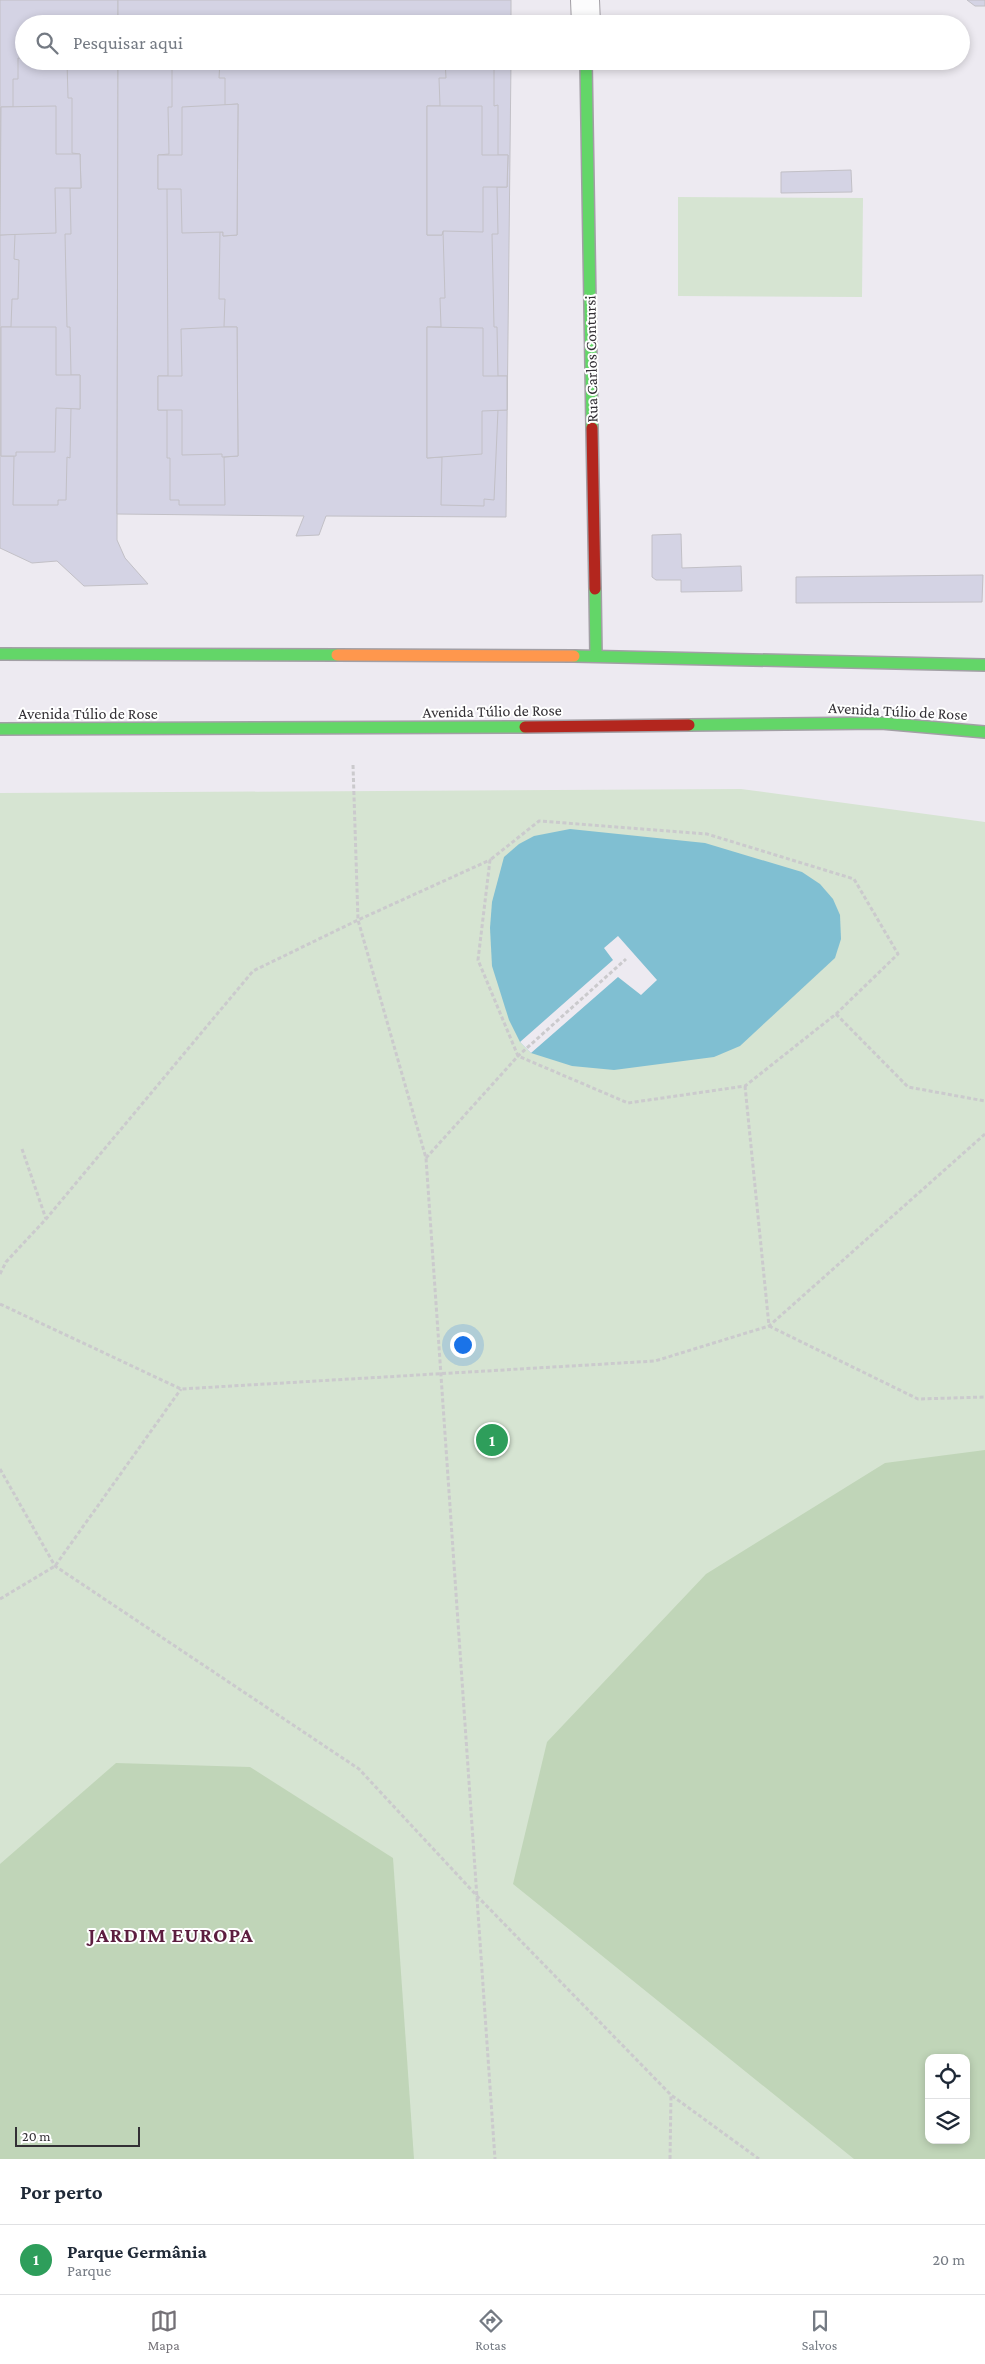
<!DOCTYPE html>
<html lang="pt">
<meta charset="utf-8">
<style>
:root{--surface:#fff;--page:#f2f2f3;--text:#1f2937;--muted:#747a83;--line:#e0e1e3;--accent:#747177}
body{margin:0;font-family:"Crimson Pro",serif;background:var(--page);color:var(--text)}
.controls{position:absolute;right:15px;bottom:15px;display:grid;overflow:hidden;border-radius:10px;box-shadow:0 2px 8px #0003}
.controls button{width:45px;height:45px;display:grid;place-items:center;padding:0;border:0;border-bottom:1px solid var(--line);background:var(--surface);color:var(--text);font:25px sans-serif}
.scale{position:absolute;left:15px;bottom:12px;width:125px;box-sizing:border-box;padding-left:5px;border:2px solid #333035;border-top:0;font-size:14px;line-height:18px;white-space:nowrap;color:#333035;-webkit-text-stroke:4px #fff;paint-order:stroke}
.you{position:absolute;left:462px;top:1344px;width:18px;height:18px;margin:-12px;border:4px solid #fff;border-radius:50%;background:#1a73e8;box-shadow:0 0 0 8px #1a73e833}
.badge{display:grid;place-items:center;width:32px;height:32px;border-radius:50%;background:var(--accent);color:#fff;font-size:16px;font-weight:700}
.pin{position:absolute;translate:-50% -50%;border:2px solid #fff;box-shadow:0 1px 5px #0006}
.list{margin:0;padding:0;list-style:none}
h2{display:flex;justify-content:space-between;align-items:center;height:65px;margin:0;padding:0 20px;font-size:21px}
h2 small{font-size:16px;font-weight:400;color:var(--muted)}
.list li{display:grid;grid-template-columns:32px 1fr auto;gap:15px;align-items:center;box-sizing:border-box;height:70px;padding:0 20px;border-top:1px solid var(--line)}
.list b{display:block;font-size:19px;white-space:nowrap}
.list p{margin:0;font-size:16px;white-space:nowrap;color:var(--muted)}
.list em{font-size:16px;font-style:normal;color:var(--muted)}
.icon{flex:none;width:28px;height:28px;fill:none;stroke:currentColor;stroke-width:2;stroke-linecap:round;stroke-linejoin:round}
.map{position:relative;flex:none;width:985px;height:2159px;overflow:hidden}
.search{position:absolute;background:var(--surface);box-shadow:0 2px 8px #0003;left:15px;right:15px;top:15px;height:55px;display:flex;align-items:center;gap:12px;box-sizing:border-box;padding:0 18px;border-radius:28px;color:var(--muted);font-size:19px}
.sheet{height:135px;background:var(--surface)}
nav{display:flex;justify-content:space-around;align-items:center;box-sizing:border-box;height:70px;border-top:1px solid var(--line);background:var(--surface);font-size:14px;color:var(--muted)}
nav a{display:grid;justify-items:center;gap:2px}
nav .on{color:var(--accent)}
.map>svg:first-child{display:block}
.green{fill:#d6e4d2;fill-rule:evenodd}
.forest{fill:#c0d5b8;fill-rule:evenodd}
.water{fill:#80bfd2}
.pier{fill:#edeaf1}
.building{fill:#d4d3e4;stroke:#c2c0c6}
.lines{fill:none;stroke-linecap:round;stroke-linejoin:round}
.street-casing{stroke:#a29fa5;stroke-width:30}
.fast-casing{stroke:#a29fa5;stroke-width:14}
.slow-casing{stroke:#a29fa5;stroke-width:14}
.jam-casing{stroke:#a29fa5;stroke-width:14}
.path{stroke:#cbcacd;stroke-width:3;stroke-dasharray:4 2.5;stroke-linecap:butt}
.street{stroke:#fcfcfd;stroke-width:28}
.fast{stroke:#63d668;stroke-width:11}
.slow{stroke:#ff974d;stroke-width:11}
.jam{stroke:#b3261e;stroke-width:11}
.labels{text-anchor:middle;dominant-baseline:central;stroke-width:4;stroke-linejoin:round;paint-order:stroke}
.street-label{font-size:16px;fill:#333035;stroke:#fff}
.district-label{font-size:21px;font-weight:bold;letter-spacing:1px;fill:#5c1d3f;stroke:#fff}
</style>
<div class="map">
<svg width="985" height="2159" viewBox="0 0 985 2159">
<rect width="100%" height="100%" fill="#edeaf1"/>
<g class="green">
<path d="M 678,197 L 863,198 L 862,297 L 678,296 Z"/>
<path d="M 741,789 L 985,822 L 985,2159 L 0,2159 L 0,793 ZM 929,2058 L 966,2058 L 966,2140 L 929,2140 Z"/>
</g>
<g class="forest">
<path d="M 985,1450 L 985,2159 L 854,2159 L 513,1884 L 547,1742 L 706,1574 L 885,1463 ZM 929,2058 L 966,2058 L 966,2140 L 929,2140 Z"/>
<path d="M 116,1763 L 250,1767 L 393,1858 L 414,2159 L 0,2159 L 0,1864 Z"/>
</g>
<path class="water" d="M 570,829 L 705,843 L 802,872 L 820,884 L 833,899 L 840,915 L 841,939 L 835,958 L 740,1046 L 714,1057 L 614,1070 L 572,1066 L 531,1053 L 520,1042 L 509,1020 L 492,966 L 490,928 L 492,902 L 504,857 L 519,844 L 534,836 Z"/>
<path class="pier" d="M 618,936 L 657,980 L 641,995 L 618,977 L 531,1053 L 520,1042 L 613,960 L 604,948 Z"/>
<g class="building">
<path d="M 0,0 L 118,0 L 118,24 L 24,24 L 24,61 L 118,61 L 117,540 L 125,558 L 148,584 L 84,586 L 57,561 L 32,563 L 0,548 Z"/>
<rect x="118" y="0" width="393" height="24"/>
<path d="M 967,0 L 985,0 L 985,6 L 975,6 Z"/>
<path d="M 18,58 L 24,58 L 24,61 L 67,61 L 68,98 L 72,98 L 72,153 L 80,154 L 81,188 L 70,188 L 71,234 L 65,234 L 67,327 L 70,327 L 71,375 L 80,375 L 80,409 L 71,408 L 70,458 L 67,457 L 66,500 L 58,500 L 58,505 L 13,505 L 14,456 L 1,456 L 1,327 L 11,327 L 12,299 L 18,299 L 19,260 L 14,259 L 15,234 L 0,235 L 1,107 L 13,107 L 13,79 L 18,79 Z"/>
<path d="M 118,61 L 511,61 L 506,517 L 326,516 L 319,535 L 296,536 L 304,516 L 117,514 Z"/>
<path d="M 172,61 L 220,61 L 219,78 L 225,78 L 225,105 L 238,104 L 237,235 L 223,236 L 223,232 L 220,232 L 219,299 L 225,299 L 224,327 L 237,327 L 238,456 L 224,457 L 225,505 L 179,505 L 179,500 L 170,500 L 170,458 L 167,458 L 167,410 L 158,410 L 158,376 L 168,376 L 167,188 L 158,189 L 158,155 L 169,154 L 168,107 L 172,107 Z"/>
<path d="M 445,61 L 494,61 L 494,106 L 498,105 L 498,155 L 508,155 L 507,187 L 497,187 L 498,234 L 492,234 L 494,327 L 497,327 L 498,376 L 507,376 L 507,410 L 498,410 L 494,500 L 484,499 L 484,506 L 441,505 L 442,457 L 427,458 L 427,327 L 441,327 L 440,298 L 445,298 L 443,231 L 442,235 L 427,235 L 427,106 L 440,106 L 439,78 L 446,78 Z"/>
<path d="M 238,104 L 237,235 L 223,236 L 223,232 L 182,233 L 181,189 L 158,189 L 158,155 L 182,155 L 182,107 Z"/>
<path d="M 56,106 L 56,154 L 80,154 L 81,188 L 55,188 L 56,233 L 0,235 L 1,107 Z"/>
<path d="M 427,106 L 482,106 L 482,155 L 508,155 L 507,187 L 483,187 L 483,232 L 443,231 L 442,235 L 427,235 Z"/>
<path d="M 851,170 L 852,192 L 781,193 L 781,172 Z"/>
<path d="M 1,327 L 56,327 L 56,375 L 80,375 L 80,409 L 56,408 L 55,452 L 16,452 L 16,456 L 1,456 Z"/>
<path d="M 222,327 L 237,327 L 238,456 L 222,457 L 222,454 L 182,455 L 182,410 L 158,410 L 158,376 L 182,376 L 181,329 Z"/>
<path d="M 427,327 L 483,328 L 483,376 L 507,376 L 507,410 L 482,411 L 482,454 L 427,458 Z"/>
<path d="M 681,534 L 682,568 L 741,566 L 742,591 L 681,592 L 681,580 L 656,580 L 652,577 L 652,535 Z"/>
<path d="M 983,575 L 982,602 L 796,603 L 796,577 Z"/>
</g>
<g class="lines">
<defs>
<path id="street" d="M 585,0 L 586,24"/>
<g id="fast">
<path d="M 586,61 L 592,428"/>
<path d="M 595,589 L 596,656"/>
<path d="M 0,654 L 337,655"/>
<path d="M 574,656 L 985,665"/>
<path d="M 689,725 L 881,723 L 985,732"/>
<path d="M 0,729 L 525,727"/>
</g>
<path id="slow" d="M 337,655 L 574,656"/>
<g id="jam">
<path d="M 592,428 L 595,589"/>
<path d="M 525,727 L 689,725"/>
</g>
</defs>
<use href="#street" class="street-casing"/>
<use href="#fast" class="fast-casing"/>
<use href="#slow" class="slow-casing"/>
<use href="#jam" class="jam-casing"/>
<g class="path">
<path d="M 353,765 L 358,920 L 426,1158 L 495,2159"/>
<path d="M 836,1014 L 908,1087 L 985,1101"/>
<path d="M 745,1086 L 769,1326"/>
<path d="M 22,1149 L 46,1219"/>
<path d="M 426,1158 L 518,1056 L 626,959"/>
<path d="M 0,1274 L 6,1262 L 46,1219 L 253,971 L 358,920 L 490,860 L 478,960 L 518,1056 L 628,1103 L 745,1086 L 836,1014 L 898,954 L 854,879 L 707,834 L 539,821 L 490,860"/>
<path d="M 0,1304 L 181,1389 L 655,1361 L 769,1326 L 985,1134"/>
<path d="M 769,1326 L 918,1399 L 985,1397"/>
<path d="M 0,1469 L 55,1566 L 359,1769 L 478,1897 L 671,2095 L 759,2159"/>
<path d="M 0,1599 L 55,1566 L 181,1389"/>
<path d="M 670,2159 L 671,2095"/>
</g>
<use href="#street" class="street"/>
<use href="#fast" class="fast"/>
<use href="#slow" class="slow"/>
<use href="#jam" class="jam"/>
</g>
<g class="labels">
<g class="street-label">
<text transform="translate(591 359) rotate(-91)">Rua Carlos Contursi</text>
<text transform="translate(492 711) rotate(-1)">Avenida Túlio de Rose</text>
<text transform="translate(898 711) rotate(3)">Avenida Túlio de Rose</text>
<text x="88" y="713">Avenida Túlio de Rose</text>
</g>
<g class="district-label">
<text x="171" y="1935">JARDIM EUROPA</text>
</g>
</g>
</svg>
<div class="controls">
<button><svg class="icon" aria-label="locate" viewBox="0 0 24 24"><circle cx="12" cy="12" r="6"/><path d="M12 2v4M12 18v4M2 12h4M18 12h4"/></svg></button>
<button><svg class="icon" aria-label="layers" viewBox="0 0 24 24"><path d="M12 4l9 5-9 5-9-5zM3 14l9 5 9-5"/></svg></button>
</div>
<div class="scale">20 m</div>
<div class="you"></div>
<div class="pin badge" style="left:492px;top:1440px;background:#2e9e5b">1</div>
<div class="search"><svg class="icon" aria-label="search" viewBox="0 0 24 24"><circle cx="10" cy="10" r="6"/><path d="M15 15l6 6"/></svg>Pesquisar aqui</div>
</div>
<section class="sheet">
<h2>Por perto<small></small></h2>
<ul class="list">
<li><span class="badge" style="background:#2e9e5b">1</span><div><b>Parque Germânia</b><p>Parque</p></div><em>20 m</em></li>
</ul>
</section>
<nav>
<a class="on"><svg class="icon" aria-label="map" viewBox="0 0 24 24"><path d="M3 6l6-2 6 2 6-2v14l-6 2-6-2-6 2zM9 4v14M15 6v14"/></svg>Mapa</a>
<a><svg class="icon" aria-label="directions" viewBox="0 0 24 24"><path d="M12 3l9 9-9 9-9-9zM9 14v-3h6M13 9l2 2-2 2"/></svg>Rotas</a>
<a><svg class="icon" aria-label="saved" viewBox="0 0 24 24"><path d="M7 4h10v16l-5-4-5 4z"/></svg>Salvos</a>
</nav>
